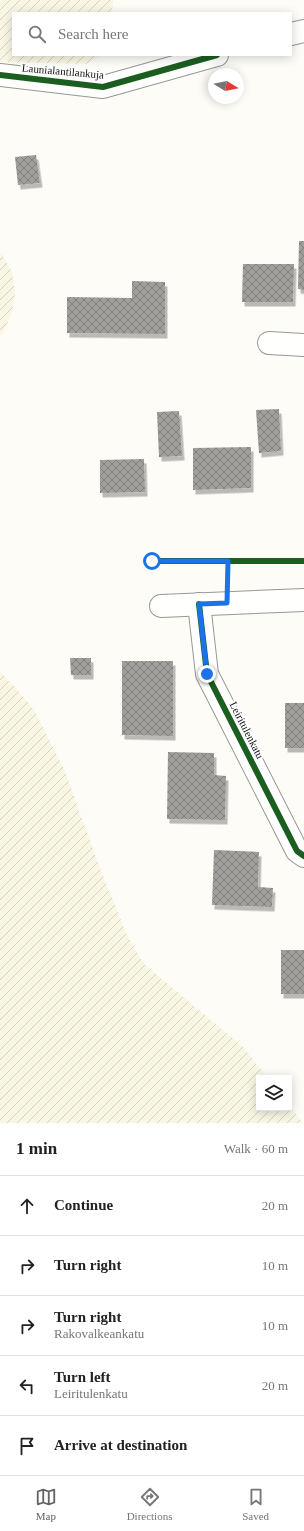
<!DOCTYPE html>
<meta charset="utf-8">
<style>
:root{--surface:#fff;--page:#f2f2f2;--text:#222;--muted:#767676;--line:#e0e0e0;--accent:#646362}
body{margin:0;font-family:"Times New Roman",serif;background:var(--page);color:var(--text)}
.controls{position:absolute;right:12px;bottom:12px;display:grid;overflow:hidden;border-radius:0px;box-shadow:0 2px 10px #0003}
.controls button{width:36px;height:36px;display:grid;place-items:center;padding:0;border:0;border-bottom:1px solid var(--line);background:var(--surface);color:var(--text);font:20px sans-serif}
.compass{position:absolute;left:208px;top:68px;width:36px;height:36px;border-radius:50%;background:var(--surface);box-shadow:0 2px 10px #0003;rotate:100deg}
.stop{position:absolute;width:12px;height:12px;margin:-9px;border:3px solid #1a73e8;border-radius:50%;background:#fff}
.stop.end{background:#1a73e8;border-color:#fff;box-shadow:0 1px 4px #0008}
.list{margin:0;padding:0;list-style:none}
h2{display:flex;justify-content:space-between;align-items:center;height:52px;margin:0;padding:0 16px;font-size:17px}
h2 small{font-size:13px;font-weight:400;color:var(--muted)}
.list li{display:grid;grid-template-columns:26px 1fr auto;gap:12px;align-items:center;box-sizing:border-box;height:60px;padding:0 16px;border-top:1px solid var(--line)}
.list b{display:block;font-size:15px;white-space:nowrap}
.list p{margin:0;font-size:13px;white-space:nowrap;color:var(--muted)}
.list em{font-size:13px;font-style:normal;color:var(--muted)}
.icon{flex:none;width:22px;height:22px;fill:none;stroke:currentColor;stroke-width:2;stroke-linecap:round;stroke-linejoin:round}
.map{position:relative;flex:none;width:304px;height:1123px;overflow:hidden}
.search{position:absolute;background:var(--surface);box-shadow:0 2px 10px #0003;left:12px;right:12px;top:12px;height:44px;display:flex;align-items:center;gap:10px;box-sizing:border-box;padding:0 14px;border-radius:0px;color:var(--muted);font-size:15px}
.sheet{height:352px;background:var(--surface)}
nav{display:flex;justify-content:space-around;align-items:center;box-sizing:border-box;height:56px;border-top:1px solid var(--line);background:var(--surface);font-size:11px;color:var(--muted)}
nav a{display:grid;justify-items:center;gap:2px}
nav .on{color:var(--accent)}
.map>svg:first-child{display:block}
.farmland{fill:url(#farmland-furrows)}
.building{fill:url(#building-cross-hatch);filter:url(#shadow)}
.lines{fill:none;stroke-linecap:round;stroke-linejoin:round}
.minor-casing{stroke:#979795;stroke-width:24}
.minor{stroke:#fffffe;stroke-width:22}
.cycleway-casing{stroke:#fff;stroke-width:8}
.cycleway{stroke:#1b5e20;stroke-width:6}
.route{stroke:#1a73e8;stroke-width:5}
.labels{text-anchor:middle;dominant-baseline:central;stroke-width:4;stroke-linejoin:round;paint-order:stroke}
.street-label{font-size:11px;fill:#111;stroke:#fff}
</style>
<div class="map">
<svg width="304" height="1123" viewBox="0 0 304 1123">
<defs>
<pattern id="farmland-furrows" width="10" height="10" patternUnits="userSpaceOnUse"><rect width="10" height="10" fill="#f9f7e4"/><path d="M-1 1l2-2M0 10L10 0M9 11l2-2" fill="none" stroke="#d4d3c3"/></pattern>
<pattern id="building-cross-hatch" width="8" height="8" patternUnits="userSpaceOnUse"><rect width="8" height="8" fill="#a19f9c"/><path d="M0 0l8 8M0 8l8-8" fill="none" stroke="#82807e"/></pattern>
<filter id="shadow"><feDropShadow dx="2.5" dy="4.5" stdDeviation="0" flood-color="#0004"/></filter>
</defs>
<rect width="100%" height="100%" fill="#fdfcf7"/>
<g class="farmland">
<path d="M 0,0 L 113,0 L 112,13 L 13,13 L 13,55 L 102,55 L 86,64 L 0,62 Z"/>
<path d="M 0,254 L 3,256 L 12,272 L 15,293 L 12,312 L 3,333 L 0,336 Z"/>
<path d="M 0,672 L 15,687 L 34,710 L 65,771 L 98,863 L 126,933 L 144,964 L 242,1046 L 268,1078 L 259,1078 L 259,1108 L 289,1108 L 289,1105 L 303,1123 L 0,1123 Z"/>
</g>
<g class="building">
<path d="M 36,155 L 40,183 L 18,185 L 15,157 Z"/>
<path d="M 299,241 L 304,241 L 304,290 L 298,289 Z"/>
<path d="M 243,264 L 294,264 L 293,302 L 242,302 Z"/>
<path d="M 132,281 L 165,282 L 165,334 L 67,333 L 67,297 L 132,298 Z"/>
<path d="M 279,409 L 281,451 L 259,453 L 256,410 Z"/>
<path d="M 179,411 L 182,456 L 159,457 L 157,412 Z"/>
<path d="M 251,447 L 251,488 L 193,490 L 193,448 Z"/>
<path d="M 144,459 L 145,492 L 100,493 L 100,460 Z"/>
<path d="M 70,658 L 91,658 L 91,675 L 71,675 Z"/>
<path d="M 122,661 L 173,661 L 173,736 L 122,735 Z"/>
<rect x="285" y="703" width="19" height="45"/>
<path d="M 168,752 L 214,753 L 214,775 L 226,776 L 225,820 L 167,819 Z"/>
<path d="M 214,850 L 259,852 L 258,887 L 273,888 L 272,907 L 212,905 Z"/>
<rect x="281" y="950" width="23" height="44"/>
</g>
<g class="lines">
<defs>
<g id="minor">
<path d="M 291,34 L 304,31"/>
<path d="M 0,75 L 103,87 L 217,55"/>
<path d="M 269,343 L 304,345"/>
<path d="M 199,604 L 207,674 L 297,851 L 304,856"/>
<path d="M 161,606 L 304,600"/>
</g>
</defs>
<use href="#minor" class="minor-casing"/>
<use href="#minor" class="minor"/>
<defs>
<g id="cycleway">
<path d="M 0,75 L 103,87 L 217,55"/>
<path d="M 152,561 L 304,561"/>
<path d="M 199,604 L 207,674 L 297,851 L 304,856"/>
</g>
</defs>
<use href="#cycleway" class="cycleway-casing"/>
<use href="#cycleway" class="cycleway"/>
</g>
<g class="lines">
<path class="route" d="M 152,561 L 228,561 L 227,603 L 199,604 L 207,674"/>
</g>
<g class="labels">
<g class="street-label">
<text transform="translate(63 71) rotate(5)">Launialantilankuja</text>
<text transform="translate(247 730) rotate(63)">Leiritulenkatu</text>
</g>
</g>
</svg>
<div class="controls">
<button><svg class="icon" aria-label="layers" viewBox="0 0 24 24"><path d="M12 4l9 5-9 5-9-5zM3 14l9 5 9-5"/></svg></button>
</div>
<svg class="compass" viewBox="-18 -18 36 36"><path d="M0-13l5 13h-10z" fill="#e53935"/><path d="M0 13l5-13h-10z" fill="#767676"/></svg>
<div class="stop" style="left:152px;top:561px"></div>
<div class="stop end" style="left:207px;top:674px"></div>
<div class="search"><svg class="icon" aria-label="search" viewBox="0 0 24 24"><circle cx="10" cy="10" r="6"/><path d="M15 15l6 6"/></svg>Search here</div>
</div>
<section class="sheet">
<h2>1 min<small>Walk · 60 m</small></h2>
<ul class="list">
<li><svg class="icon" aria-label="ahead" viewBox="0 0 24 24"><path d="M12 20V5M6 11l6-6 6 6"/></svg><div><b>Continue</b></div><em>20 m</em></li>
<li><svg class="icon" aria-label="right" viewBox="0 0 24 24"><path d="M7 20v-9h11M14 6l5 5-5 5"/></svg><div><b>Turn right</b></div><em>10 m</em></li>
<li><svg class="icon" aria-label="right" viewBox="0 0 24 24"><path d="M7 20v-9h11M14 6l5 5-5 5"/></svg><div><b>Turn right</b><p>Rakovalkeankatu</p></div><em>10 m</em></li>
<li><svg class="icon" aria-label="left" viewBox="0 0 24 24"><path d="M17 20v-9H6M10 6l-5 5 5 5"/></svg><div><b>Turn left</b><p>Leiritulenkatu</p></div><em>20 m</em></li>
<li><svg class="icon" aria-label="arrive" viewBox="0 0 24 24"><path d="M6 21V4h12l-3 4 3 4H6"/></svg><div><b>Arrive at destination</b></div></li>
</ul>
</section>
<nav>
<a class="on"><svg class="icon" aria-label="map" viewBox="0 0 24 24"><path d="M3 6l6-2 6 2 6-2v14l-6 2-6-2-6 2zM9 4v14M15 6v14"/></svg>Map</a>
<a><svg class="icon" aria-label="directions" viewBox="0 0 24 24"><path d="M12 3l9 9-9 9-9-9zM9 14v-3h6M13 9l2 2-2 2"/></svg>Directions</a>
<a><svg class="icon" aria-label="saved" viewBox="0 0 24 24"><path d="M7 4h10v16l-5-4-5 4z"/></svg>Saved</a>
</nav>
